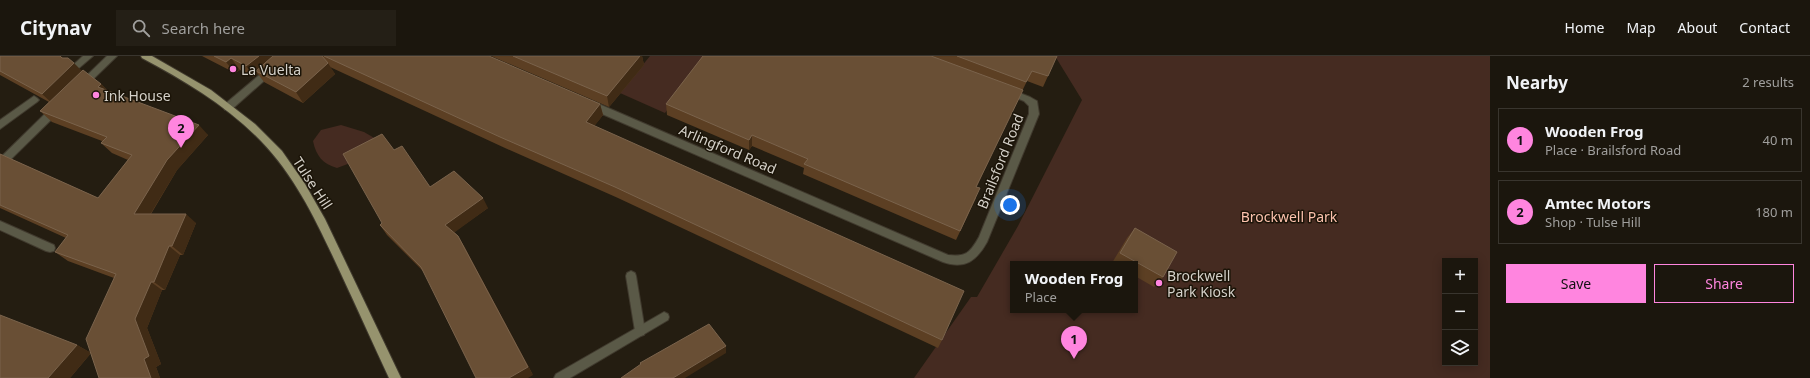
<!DOCTYPE html>
<meta charset="utf-8">
<style>
:root{--surface:#1b160d;--page:#241f16;--text:#f1f3f6;--muted:#a09f9d;--line:#39352e;--accent:#ff85df}
body{margin:0;font-family:"Noto Sans",sans-serif;background:var(--page);color:var(--text)}
.controls{position:absolute;right:12px;bottom:12px;display:grid;overflow:hidden;border-radius:0px;box-shadow:0 2px 10px #0003}
.controls button{width:36px;height:36px;display:grid;place-items:center;padding:0;border:0;border-bottom:1px solid var(--line);background:var(--surface);color:var(--text);font:20px sans-serif}
.you{position:absolute;left:1010px;top:149px;width:14px;height:14px;margin:-10px;border:3px solid #fff;border-radius:50%;background:#1a73e8;box-shadow:0 0 0 6px #1a73e833}
.badge{display:grid;place-items:center;width:26px;height:26px;border-radius:50%;background:var(--accent);color:#111;font-size:13px;font-weight:700}
.pin{position:absolute;translate:-50% -33px;filter:drop-shadow(0 1px 2px #0008)}
.pin::after{content:'';position:absolute;top:21px;width:14px;height:12px;background:inherit;clip-path:polygon(0 0,100% 0,50% 100%)}
.popup{position:absolute;left:1010px;top:205px;width:128px;height:52px;box-sizing:border-box;display:grid;place-content:center;border-radius:0px;background:var(--surface);filter:drop-shadow(0 1px 3px #0005);font-size:13px;white-space:nowrap;color:var(--muted)}
.popup b{font-size:15px;color:var(--text)}
.popup::after{content:'';position:absolute;left:50%;top:100%;margin-left:-8px;border:8px solid transparent;border-top-color:var(--surface)}
.list{margin:0;padding:0;list-style:none}
h2{display:flex;justify-content:space-between;align-items:center;height:52px;margin:0;padding:0 16px;font-size:17px}
h2 small{font-size:13px;font-weight:400;color:var(--muted)}
.list li{display:grid;grid-template-columns:26px 1fr auto;gap:12px;align-items:center;box-sizing:border-box;height:64px;margin:0 8px 8px;padding:0 8px;border:1px solid var(--line);border-radius:0px}
.list b{display:block;font-size:15px;white-space:nowrap}
.list p{margin:0;font-size:13px;white-space:nowrap;color:var(--muted)}
.list em{font-size:13px;font-style:normal;color:var(--muted)}
.actions{display:flex;gap:8px;padding:12px 16px}
.actions a{flex:1;padding:9px 0;border:1px solid var(--accent);border-radius:0px;text-align:center;font-size:14px;color:var(--accent)}
.actions .main{background:var(--accent);color:#111}
.icon{flex:none;width:22px;height:22px;fill:none;stroke:currentColor;stroke-width:2;stroke-linecap:round;stroke-linejoin:round}
.map{position:relative;flex:none;width:1490px;height:322px;overflow:hidden}
header{display:flex;align-items:center;gap:24px;box-sizing:border-box;height:56px;padding:0 20px;background:var(--surface);border-bottom:1px solid var(--line)}
header strong{font-size:19px}
nav{display:flex;gap:22px;margin-inline-start:auto;font-size:14px}
.search{width:280px;height:36px;background:var(--page);display:flex;align-items:center;gap:10px;box-sizing:border-box;padding:0 14px;border-radius:0px;color:var(--muted);font-size:15px}
main{display:flex}
aside{flex:1;background:var(--surface)}
.map>svg:first-child{display:block}
.green{fill:#452b21;fill-rule:evenodd}
.lines{fill:none;stroke-linecap:round;stroke-linejoin:round}
.service-casing{stroke:#403a2e;stroke-width:2}
.minor-casing{stroke:#403a2e;stroke-width:2}
.primary-casing{stroke:#403a2e;stroke-width:2}
.service{fill:#5a5947;fill-rule:evenodd}
.minor{fill:#5a5947;fill-rule:evenodd}
.primary{fill:#96936e;fill-rule:evenodd}
.wall{fill:#5c3f23}
.shaded-wall{fill:#402b15}
.building{fill:#694f35;stroke:#7a634c}
.poi-dot{fill:#ff85df;stroke:#1b1408;stroke-width:1.5}
.labels{text-anchor:middle;dominant-baseline:central;stroke-width:3;stroke-linejoin:round;paint-order:stroke}
.poi-label{font-size:14px;fill:#d5d1c9;stroke:#1b1408;text-anchor:start}
.street-label{font-size:14px;fill:#d5d1c9;stroke:#1b1408}
.park-label{font-size:14px;fill:#fcc2ad;stroke:#1b1408}
</style>
<header>
<strong>Citynav</strong>
<div class="search"><svg class="icon" aria-label="search" viewBox="0 0 24 24"><circle cx="10" cy="10" r="6"/><path d="M15 15l6 6"/></svg>Search here</div>
<nav><a>Home</a><a>Map</a><a>About</a><a>Contact</a></nav>
</header>
<main>
<div class="map">
<svg width="1490" height="322" viewBox="0 0 1490 322">
<rect width="100%" height="100%" fill="#241d11"/>
<g class="green">
<path d="M 650,0 L 709,0 L 698,10 L 665,57 L 620,37 Z"/>
<path d="M 1055,0 L 1490,0 L 1490,322 L 914,322 L 971,241 L 977,241 L 1018,170 L 1082,44 ZM 1445,205 L 1475,205 L 1475,307 L 1445,307 ZM 1013,208 L 1135,208 L 1135,254 L 1013,254 Z"/>
<path d="M 341,69 L 364,76 L 376,83 L 353,106 L 337,112 C 323,108 316,100 313,85 L 321,74 Z"/>
</g>
<g class="lines">
<defs>
<g id="service">
<path d="M 83,0 L 93,0 L 79,12 L 73,12 L 72,10 Z"/>
<path d="M 107,0 L 117,0 L 85,31 L 79,31 L 78,29 L 79,27 Z"/>
<path d="M 34,40 L 37,42 L 39,44 L 37,46 L 0,73 L 0,64 Z"/>
<path d="M 56,49 L 59,50 L 61,53 L 59,56 L 3,111 L 0,112 L 0,102 L 53,50 Z"/>
<path d="M 0,165 L 54,189 L 55,192 L 54,195 L 50,196 L 46,195 L 0,174 Z"/>
<path d="M 631,215 L 635,217 L 636,220 L 645,275 L 644,279 L 640,280 L 636,279 L 635,275 L 626,220 L 627,217 Z"/>
</g>
<g id="minor">
<path d="M 282,0 L 292,0 L 231,54 L 225,54 L 223,51 L 225,48 Z"/>
<path d="M 1007,32 L 1030,41 L 1037,45 L 1039,58 L 987,186 C 977,204 965,214 943,206 L 586,51 L 584,48 L 586,45 L 592,45 L 948,199 C 966,201 970,197 979,181 L 1029,58 L 1029,50 L 1024,45 L 1004,37 L 1002,35 L 1004,33 Z"/>
<path d="M 664,256 L 668,258 L 669,261 L 668,264 L 570,322 L 554,322 L 556,318 Z"/>
</g>
<path id="primary" d="M 141,0 L 152,0 L 211,34 L 255,68 L 282,95 L 305,128 L 325,163 L 401,322 L 389,322 C 373,288 358,254 342,220 C 320,173 298,123 261,85 C 227,50 185,25 142,2 Z"/>
</defs>
<use href="#service" class="service-casing"/>
<use href="#minor" class="minor-casing"/>
<use href="#primary" class="primary-casing"/>
<use href="#service" class="service"/>
<use href="#minor" class="minor"/>
<use href="#primary" class="primary"/>
</g>
<g class="wall">
<path d="M 0,0 L 63,2 L 101,28 L 108,35 L 208,79 L 177,114 L 151,158 L 196,167 L 183,199 L 180,199 L 165,234 L 162,234 L 147,272 L 161,308 L 156,311 L 160,322 L 99,322 L 91,297 L 70,322 L 77,289 L 91,297 L 114,222 L 68,205 L 55,196 L 66,182 L 0,152 L 0,98 L 98,142 L 128,104 L 112,97 L 101,87 L 102,85 L 52,66 L 40,55 L 49,46 L 0,19 Z"/>
<path d="M 202,0 L 489,0 L 600,48 L 603,59 L 594,70 L 942,284 L 938,292 L 618,142 L 505,92 L 330,11 L 335,18 L 303,47 L 264,26 L 258,18 L 254,21 L 240,14 L 235,17 Z"/>
<path d="M 491,0 L 642,0 L 644,9 L 609,51 Z"/>
<path d="M 703,0 L 1057,0 L 1043,31 L 1027,25 L 976,131 L 976,142 L 956,184 L 803,118 L 804,112 L 752,90 L 749,94 L 667,59 L 666,48 Z"/>
<path d="M 394,94 L 430,131 L 488,152 L 454,176 L 458,180 L 464,190 L 533,319 L 424,216 L 387,179 L 380,169 L 382,167 Z"/>
<path d="M 1135,172 L 1163,221 L 1154,231 L 1135,220 L 1135,208 L 1114,208 L 1112,207 L 1127,182 Z"/>
</g>
<g class="shaded-wall">
<path d="M 60,0 L 61,0 L 71,9 L 74,7 L 85,18 L 54,49 L 42,38 L 62,2 Z"/>
<path d="M 259,0 L 280,0 L 256,15 L 258,18 L 254,21 L 246,10 Z"/>
<path d="M 640,0 L 642,0 L 644,9 L 609,51 L 607,40 Z"/>
<path d="M 231,2 L 240,14 L 235,17 L 226,6 Z"/>
<path d="M 328,7 L 335,18 L 303,47 L 296,36 Z"/>
<path d="M 101,28 L 112,39 L 98,31 Z"/>
<path d="M 1023,34 L 1018,44 L 972,141 L 976,131 Z"/>
<path d="M 600,48 L 603,59 L 589,77 L 586,66 Z"/>
<path d="M 199,69 L 208,79 L 177,114 L 145,167 L 134,158 L 167,104 Z"/>
<path d="M 752,79 L 752,90 L 749,94 L 749,84 Z"/>
<path d="M 483,142 L 488,152 L 451,179 L 445,169 Z"/>
<path d="M 186,158 L 196,167 L 183,199 L 172,190 Z"/>
<path d="M 458,180 L 533,319 L 528,322 L 509,322 Z"/>
<path d="M 169,190 L 180,199 L 165,234 L 154,226 Z"/>
<path d="M 151,226 L 162,234 L 147,272 L 161,308 L 156,311 L 160,322 L 151,322 L 144,303 L 135,263 Z"/>
<path d="M 77,289 L 91,297 L 70,322 L 48,322 Z"/>
<path d="M 726,290 L 726,297 L 685,322 L 673,322 Z"/>
</g>
<g class="building">
<path d="M 0,0 L 60,0 L 62,2 L 68,2 L 74,7 L 42,38 L 0,15 Z"/>
<path d="M 214,0 L 259,0 L 246,10 L 231,2 L 226,6 Z"/>
<path d="M 273,0 L 322,0 L 328,7 L 296,36 L 256,15 Z"/>
<path d="M 324,0 L 489,0 L 600,48 L 586,66 L 964,235 L 942,284 L 615,131 L 500,81 Z"/>
<path d="M 513,0 L 640,0 L 607,40 Z"/>
<path d="M 703,0 L 931,0 L 1023,34 L 976,131 L 980,132 L 960,175 L 804,108 L 808,103 L 752,79 L 749,84 L 666,48 Z"/>
<path d="M 957,0 L 1057,0 L 1048,20 L 1032,15 L 1026,26 Z"/>
<path d="M 83,14 L 101,28 L 98,31 L 199,69 L 167,104 L 134,158 L 186,158 L 172,190 L 169,190 L 154,226 L 151,226 L 135,263 L 149,300 L 144,303 L 151,322 L 99,322 L 86,283 L 116,218 L 55,196 L 68,179 L 0,149 L 0,98 L 98,142 L 132,99 L 101,87 L 107,81 L 40,55 Z"/>
<path d="M 382,78 L 394,94 L 402,90 L 430,131 L 454,115 L 483,142 L 445,169 L 458,180 L 528,311 L 509,322 L 476,322 L 421,211 L 380,169 L 382,167 L 343,98 Z"/>
<path d="M 1135,172 L 1177,196 L 1163,221 L 1120,197 Z"/>
<path d="M 0,259 L 77,289 L 48,322 L 0,322 Z"/>
<path d="M 709,268 L 726,290 L 673,322 L 621,322 L 641,308 L 640,307 Z"/>
</g>
<g class="poi-dot">
<circle cx="233" cy="13" r="4"/>
<circle cx="96" cy="39" r="4"/>
<circle cx="1159" cy="227" r="4"/>
</g>
<g class="labels">
<g class="poi-label">
<text x="241" y="13">La Vuelta</text>
<text x="104" y="39">Ink House</text>
<text x="1167" y="219">Brockwell<tspan x="1167" dy="16">Park Kiosk</tspan></text>
</g>
<g class="street-label">
<text transform="translate(728 93) rotate(23)">Arlingford Road</text>
<text transform="translate(1000 105) rotate(-68)">Brailsford Road</text>
<text transform="translate(313 127) rotate(57)">Tulse Hill</text>
</g>
<g class="park-label">
<text x="1289" y="160">Brockwell Park</text>
</g>
</g>
</svg>
<div class="controls">
<button>+</button>
<button>−</button>
<button><svg class="icon" aria-label="layers" viewBox="0 0 24 24"><path d="M12 4l9 5-9 5-9-5zM3 14l9 5 9-5"/></svg></button>
</div>
<div class="you"></div>
<div class="pin badge" style="left:1074px;top:303px">1</div>
<div class="popup"><b>Wooden Frog</b>Place</div>
<div class="pin badge" style="left:181px;top:92px">2</div>
</div>
<aside>
<h2>Nearby<small>2 results</small></h2>
<ul class="list">
<li><span class="badge">1</span><div><b>Wooden Frog</b><p>Place · Brailsford Road</p></div><em>40 m</em></li>
<li><span class="badge">2</span><div><b>Amtec Motors</b><p>Shop · Tulse Hill</p></div><em>180 m</em></li>
</ul>
<div class="actions"><a class="main">Save</a><a>Share</a></div>
</aside>
</main>
